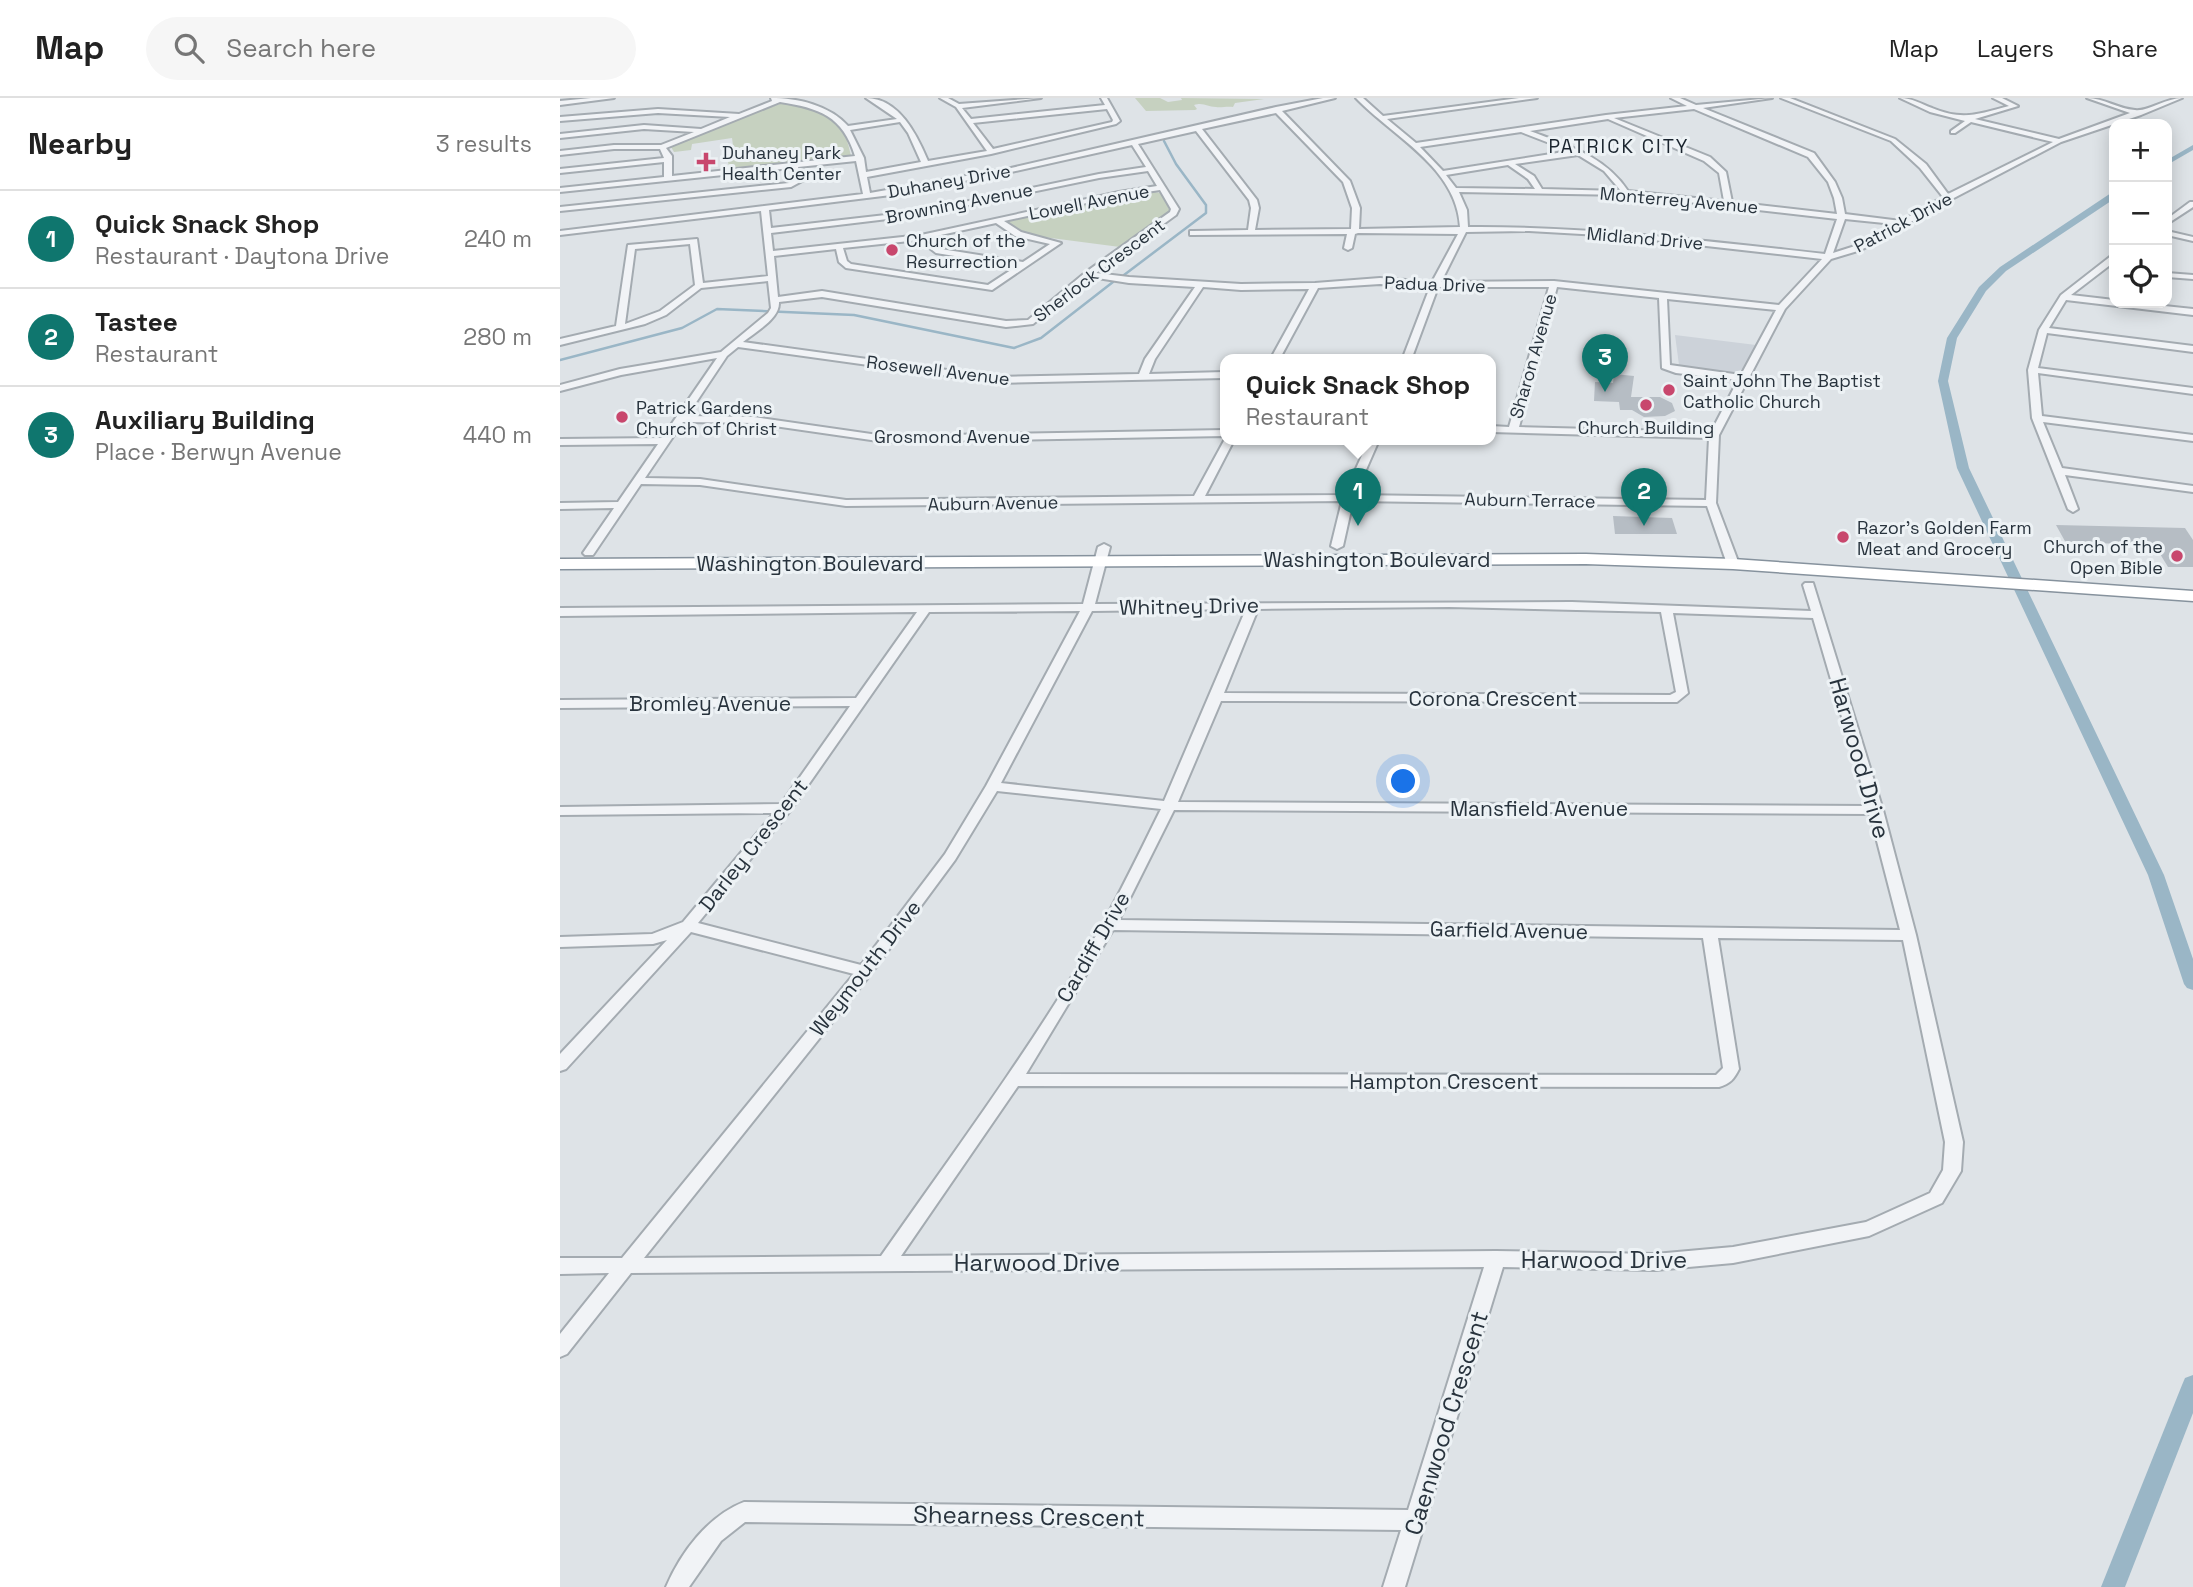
<!DOCTYPE html>
<meta charset="utf-8">
<style>
:root{--surface:#fff;--page:#f6f6f6;--text:#222;--muted:#767676;--line:#e0e0e0;--accent:#0f766e}
body{margin:0;font-family:"Space Grotesk",sans-serif;background:var(--page);color:var(--text)}
.controls{position:absolute;right:21px;top:21px;display:grid;overflow:hidden;border-radius:14px;box-shadow:0 4px 18px #0003}
.controls button{width:63px;height:63px;display:grid;place-items:center;padding:0;border:0;border-bottom:2px solid var(--line);background:var(--surface);color:var(--text);font:35px sans-serif}
.you{position:absolute;left:844px;top:684px;width:24px;height:24px;margin:-18px;border:5px solid #fff;border-radius:50%;background:#1a73e8;box-shadow:0 0 0 10px #1a73e833}
.badge{display:grid;place-items:center;width:46px;height:46px;border-radius:50%;background:var(--accent);color:#fff;font-size:23px;font-weight:700}
.pin{position:absolute;translate:-50% -58px;filter:drop-shadow(0 2px 4px #0008)}
.pin::after{content:'';position:absolute;top:37px;width:24px;height:21px;background:inherit;clip-path:polygon(0 0,100% 0,50% 100%)}
.popup{position:absolute;left:660px;top:256px;width:276px;height:91px;box-sizing:border-box;display:grid;place-content:center;border-radius:14px;background:var(--surface);filter:drop-shadow(0 2px 5px #0005);font-size:23px;white-space:nowrap;color:var(--muted)}
.popup b{font-size:26px;color:var(--text)}
.popup::after{content:'';position:absolute;left:50%;top:100%;margin-left:-14px;border:14px solid transparent;border-top-color:var(--surface)}
.list{margin:0;padding:0;list-style:none}
h2{display:flex;justify-content:space-between;align-items:center;height:91px;margin:0;padding:0 28px;font-size:30px}
h2 small{font-size:23px;font-weight:400;color:var(--muted)}
.list li{display:grid;grid-template-columns:46px 1fr auto;gap:21px;align-items:center;box-sizing:border-box;height:98px;padding:0 28px;border-top:2px solid var(--line)}
.list b{display:block;font-size:26px;white-space:nowrap}
.list p{margin:0;font-size:23px;white-space:nowrap;color:var(--muted)}
.list em{font-size:23px;font-style:normal;color:var(--muted)}
.icon{flex:none;width:38px;height:38px;fill:none;stroke:currentColor;stroke-width:2;stroke-linecap:round;stroke-linejoin:round}
.map{position:relative;flex:none;width:1633px;height:1489px;overflow:hidden}
header{display:flex;align-items:center;gap:42px;box-sizing:border-box;height:98px;padding:0 35px;background:var(--surface);border-bottom:2px solid var(--line)}
header strong{font-size:33px}
nav{display:flex;gap:38px;margin-inline-start:auto;font-size:24px}
.search{width:490px;height:63px;background:var(--page);display:flex;align-items:center;gap:18px;box-sizing:border-box;padding:0 24px;border-radius:38px;color:var(--muted);font-size:26px}
main{display:flex}
aside{flex:1;background:var(--surface)}
.map>svg:first-child{display:block}
.built{fill:#ccd2d9}
.green{fill:#c6d1c0}
.lines{fill:none;stroke-linecap:round;stroke-linejoin:round}
.stream{stroke:#9ab6c6;stroke-width:2.5}
.canal{fill:#9ab6c6;fill-rule:evenodd}
.building{fill:#b6bdc4}
.minor-casing{stroke:#a4abb1;stroke-width:4}
.highway-casing{stroke:#86929d;stroke-width:3}
.minor{fill:#f1f3f6;fill-rule:evenodd}
.highway{fill:#fff;fill-rule:evenodd}
.poi-dot{fill:#c8476d;stroke:#edf2f5;stroke-width:2.5}
.labels{text-anchor:middle;dominant-baseline:central;stroke-width:6;stroke-linejoin:round;paint-order:stroke}
.far-poi-label{font-size:18px;fill:#28333d;stroke:#edf2f5;text-anchor:start}
.far-street-label{font-size:18px;fill:#28333d;stroke:#edf2f5}
.far-neighbourhood-label{font-size:19px;letter-spacing:2px;fill:#1a242e;stroke:#edf2f5}
.street-label{font-size:21px;fill:#28333d;stroke:#edf2f5}
.near-street-label{font-size:24px;fill:#28333d;stroke:#edf2f5}
</style>
<header>
<strong>Map</strong>
<div class="search"><svg class="icon" aria-label="search" viewBox="0 0 24 24"><circle cx="10" cy="10" r="6"/><path d="M15 15l6 6"/></svg>Search here</div>
<nav><a>Map</a><a>Layers</a><a>Share</a></nav>
</header>
<main>
<aside>
<h2>Nearby<small>3 results</small></h2>
<ul class="list">
<li><span class="badge">1</span><div><b>Quick Snack Shop</b><p>Restaurant · Daytona Drive</p></div><em>240 m</em></li>
<li><span class="badge">2</span><div><b>Tastee</b><p>Restaurant</p></div><em>280 m</em></li>
<li><span class="badge">3</span><div><b>Auxiliary Building</b><p>Place · Berwyn Avenue</p></div><em>440 m</em></li>
</ul>
</aside>
<div class="map">
<svg width="1633" height="1489" viewBox="0 0 1633 1489">
<rect width="100%" height="100%" fill="#dee3e7"/>
<path class="built" d="M 1115,237 L 1196,247 L 1183,271 L 1172,275 L 1127,271 L 1119,267 Z"/>
<g class="green">
<path d="M 575,0 L 600,0 L 608,4 L 622,2 L 621,0 L 704,1 L 675,5 L 673,9 C 667,8 661,10 656,9 C 647,9 644,4 634,7 L 637,11 L 635,12 L 586,13 Z"/>
<path d="M 222,5 C 240,8 271,15 282,32 C 287,39 289,50 291,58 L 170,72 L 166,56 L 174,55 L 172,40 L 132,46 L 131,52 L 114,54 L 111,49 L 114,46 Z"/>
<path d="M 588,93 L 601,95 L 610,113 L 560,149 L 468,137 L 448,124 L 456,120 Z"/>
</g>
<g class="lines">
<g class="stream">
<path d="M 564,177 L 646,115 L 646,107 L 616,66 L 604,43"/>
<path d="M 0,262 L 122,230 L 157,211 L 294,217 L 454,250 L 481,240 L 553,184"/>
</g>
<g class="canal">
<path d="M 1633,47 L 1633,52 L 1607,67 L 1607,62 Z"/>
<path d="M 1551,95 L 1554,95 L 1554,101 L 1446,173 L 1426,193 L 1397,240 L 1388,283 L 1409,370 L 1604,777 L 1633,861 L 1633,892 L 1627,890 L 1624,886 L 1588,777 L 1397,370 L 1378,283 L 1387,240 L 1419,189 L 1440,169 Z"/>
<path d="M 1633,1277 L 1633,1315 L 1565,1489 L 1541,1489 L 1622,1287 L 1625,1280 Z"/>
</g>
</g>
<g class="building">
<path d="M 1054,276 L 1074,278 L 1071,299 L 1100,299 L 1112,305 L 1115,313 L 1105,318 L 1084,319 L 1072,312 L 1060,312 L 1059,304 L 1034,303 L 1035,284 L 1053,285 Z"/>
<path d="M 1053,418 L 1112,420 L 1117,436 L 1055,436 Z"/>
<path d="M 1496,427 L 1625,430 L 1633,442 L 1633,469 L 1608,469 L 1594,446 L 1506,445 Z"/>
</g>
<g class="lines">
<defs>
<g id="minor">
<path d="M 31,0 L 54,0 L 0,7 L 0,3 Z"/>
<path d="M 211,0 C 238,0 269,7 288,28 L 337,21 L 306,0 C 339,0 357,37 368,63 L 427,53 L 396,9 L 380,0 L 388,0 L 399,6 L 481,0 L 402,10 L 411,21 L 545,7 L 541,0 L 547,0 L 560,23 L 556,26 L 431,56 L 307,79 L 310,95 L 451,70 L 716,9 L 763,0 L 775,0 L 722,13 L 790,83 L 800,110 L 799,131 L 900,129 C 897,69 832,38 796,0 L 803,0 L 823,18 L 959,0 L 977,0 L 827,21 L 856,45 L 1046,17 L 1127,8 L 1111,0 L 1120,0 L 1136,7 L 1212,0 L 1143,10 L 1254,55 L 1275,84 L 1282,100 L 1285,116 L 1341,123 L 1383,99 L 1360,70 L 1331,43 L 1221,0 L 1230,0 L 1335,41 L 1366,66 L 1388,96 L 1493,44 L 1411,24 L 1395,35 L 1391,35 L 1391,33 L 1405,23 L 1370,14 L 1340,0 C 1352,0 1361,6 1372,10 C 1403,23 1418,16 1449,8 L 1433,0 L 1442,0 L 1458,8 L 1415,21 L 1499,41 L 1570,15 L 1527,0 C 1544,0 1558,11 1575,12 C 1588,14 1606,0 1622,0 L 1581,17 L 1501,44 L 1390,102 L 1301,152 L 1271,161 L 1225,211 L 1159,337 L 1156,405 L 1179,466 L 1177,468 L 1169,468 L 1167,466 L 1147,408 L 793,403 L 783,448 L 777,451 L 771,448 L 782,403 L 286,408 L 140,387 L 81,386 L 33,457 L 25,457 L 23,455 L 54,410 L 0,411 L 0,405 L 58,404 L 98,346 L 0,347 L 0,341 L 102,340 L 157,260 L 61,277 L 0,293 L 0,287 L 60,271 L 161,254 L 208,215 L 211,210 L 208,183 L 141,190 L 106,217 L 85,226 L 0,247 L 0,241 L 56,228 L 68,147 L 137,141 L 143,185 L 208,178 L 201,113 L 0,137 L 0,133 L 303,96 L 296,63 L 238,69 L 242,83 L 231,89 L 0,113 L 0,109 L 229,85 L 234,82 L 231,70 L 0,94 L 0,90 L 104,79 L 104,64 L 0,75 L 0,71 L 104,60 L 100,51 L 54,51 L 0,57 L 0,53 L 54,47 L 101,47 L 134,34 L 84,31 L 0,40 L 0,36 L 84,27 L 141,31 L 170,19 L 98,15 L 0,23 L 0,19 L 98,11 L 179,16 L 212,3 ZM 220,4 C 259,10 283,18 295,58 L 112,78 L 112,58 L 106,50 ZM 547,11 L 553,22 L 552,24 L 433,51 L 413,25 ZM 1134,11 L 1248,59 L 1268,84 L 1274,100 L 1277,116 L 1172,104 L 1166,74 L 1150,59 L 1054,20 ZM 716,15 L 783,84 L 792,110 L 791,131 L 695,132 L 699,110 L 697,102 L 642,31 ZM 1048,21 L 1144,63 L 1159,75 L 1164,103 L 1068,93 C 1045,58 1007,47 970,33 ZM 340,24 L 348,35 L 361,64 L 306,74 L 304,60 L 290,32 ZM 636,33 L 689,102 L 691,110 L 688,132 L 633,133 L 630,133 L 630,137 L 787,136 L 784,150 L 788,152 L 792,150 L 795,136 L 798,135 L 898,136 L 872,184 L 820,180 L 755,185 L 681,186 L 569,179 L 536,175 L 616,117 L 619,111 L 578,46 ZM 961,34 L 1010,53 L 883,73 L 860,49 ZM 572,47 L 586,69 L 539,76 L 361,113 L 211,130 L 209,112 L 331,97 L 451,74 ZM 1018,57 L 1044,73 L 1061,93 L 982,91 L 974,78 L 955,66 ZM 948,67 L 968,81 L 975,91 L 896,90 L 886,77 ZM 588,73 L 597,88 L 559,94 L 361,137 L 213,153 L 211,135 L 361,117 L 539,80 ZM 600,92 L 611,111 L 610,114 L 526,174 L 468,222 L 446,223 L 262,193 L 218,199 L 214,158 L 276,151 L 279,164 L 286,170 L 432,192 L 501,145 L 461,134 L 444,123 L 559,98 ZM 899,94 L 1066,97 L 1277,121 L 1265,156 C 1146,143 1028,128 908,129 L 907,112 ZM 1285,121 L 1334,126 L 1295,148 L 1273,155 ZM 436,125 L 455,138 L 490,146 L 463,164 L 381,151 L 367,140 ZM 969,133 L 1057,138 L 1262,161 L 1219,207 L 994,183 L 881,184 L 906,134 ZM 359,142 L 376,155 L 457,168 L 428,187 L 291,166 L 287,163 L 283,150 ZM 130,146 L 135,187 L 100,213 L 65,226 L 75,151 ZM 531,179 L 569,185 L 635,189 L 585,261 L 579,276 L 438,279 L 183,244 C 195,234 220,221 219,204 L 262,199 L 446,229 L 473,226 ZM 820,186 L 870,189 L 842,262 L 851,262 L 878,189 L 989,189 L 949,329 L 931,328 L 931,334 L 1149,340 L 1146,402 L 795,397 L 819,342 L 809,342 L 784,397 L 645,398 L 674,342 L 665,341 L 634,398 L 286,402 L 140,381 L 85,380 L 123,324 L 194,325 L 325,344 L 665,338 L 665,332 L 325,338 L 194,319 L 127,318 L 167,258 L 178,249 L 438,285 L 665,280 L 665,274 L 589,276 L 595,261 L 643,189 L 681,192 L 749,191 L 710,262 L 719,262 L 758,190 ZM 997,189 L 1099,200 L 1102,270 L 1116,275 L 1178,282 L 1151,334 L 959,329 ZM 1107,201 L 1216,212 L 1181,277 L 1110,267 Z"/>
<path d="M 1630,104 L 1633,104 L 1633,109 L 1607,126 L 1607,121 Z"/>
<path d="M 1607,133 L 1633,139 L 1633,143 L 1607,137 Z"/>
<path d="M 1551,158 L 1554,158 L 1554,164 L 1511,197 L 1554,202 L 1554,205 L 1576,205 L 1633,211 L 1633,217 L 1506,202 L 1489,230 L 1633,248 L 1633,254 L 1487,235 L 1478,270 L 1633,290 L 1633,296 L 1478,275 L 1482,318 L 1633,337 L 1633,343 L 1483,324 L 1502,370 L 1633,388 L 1633,394 L 1505,377 L 1518,411 L 1513,414 L 1508,411 L 1472,320 L 1468,272 L 1479,232 L 1501,197 Z"/>
<path d="M 1607,175 L 1633,177 L 1633,181 L 1607,179 Z"/>
<path d="M 544,446 L 550,449 L 535,506 L 1012,504 L 1251,513 L 1243,487 L 1245,485 L 1253,485 L 1323,712 L 1356,837 L 1403,1044 L 1401,1073 L 1382,1105 L 1309,1138 L 1173,1165 L 1095,1172 L 943,1169 L 845,1489 L 823,1489 L 841,1432 L 185,1424 L 161,1443 L 129,1489 L 106,1489 C 121,1454 148,1418 184,1404 L 848,1412 L 924,1169 L 71,1175 L 7,1256 L 0,1259 L 0,1236 L 49,1175 L 0,1176 L 0,1160 L 62,1160 L 294,876 L 131,834 L 6,971 L 0,973 L 0,956 L 107,842 L 93,846 L 0,849 L 0,839 L 92,836 L 123,824 L 214,715 L 0,717 L 0,709 L 221,706 L 290,608 L 0,610 L 0,602 L 296,600 L 357,514 L 0,518 L 0,510 L 523,506 L 538,449 ZM 889,509 L 1101,514 L 1116,594 L 1110,597 L 664,595 L 698,511 ZM 686,511 L 604,703 L 441,685 L 532,513 ZM 520,513 L 426,688 L 385,756 L 301,867 L 138,825 L 230,713 L 369,514 ZM 1113,515 L 1253,520 L 1308,708 L 618,704 L 661,603 L 1117,604 L 1128,595 ZM 437,693 L 601,711 C 575,764 549,817 519,867 C 458,968 388,1062 321,1158 L 84,1160 L 310,877 L 395,762 ZM 614,712 L 1310,716 L 1340,832 L 559,822 ZM 553,832 L 1143,840 L 1163,970 L 1156,977 L 466,976 ZM 1158,840 L 1343,842 L 1385,1044 L 1383,1072 L 1370,1095 L 1306,1124 L 1173,1149 L 1095,1156 L 936,1153 L 341,1158 L 458,988 L 1159,989 C 1170,986 1174,981 1179,971 Z"/>
</g>
<path id="highway" d="M 1026,456 L 1173,461 L 1633,493 L 1633,503 L 1173,471 L 1026,466 L 0,471 L 0,461 Z"/>
</defs>
<use href="#minor" class="minor-casing"/>
<use href="#highway" class="highway-casing"/>
<use href="#minor" class="minor"/>
<use href="#highway" class="highway"/>
</g>
<g class="poi-dot">
<path d="M142.5 53.5h7v7h7v7h-7v7h-7v-7h-7v-7h7z"/>
<circle cx="332" cy="152" r="7"/>
<circle cx="1109" cy="292" r="7"/>
<circle cx="1086" cy="307" r="7"/>
<circle cx="62" cy="319" r="7"/>
<circle cx="1283" cy="439" r="7"/>
<circle cx="1617" cy="458" r="7"/>
</g>
<g class="labels">
<g class="far-poi-label">
<text x="162" y="54">Duhaney Park<tspan x="162" dy="21">Health Center</tspan></text>
<text x="346" y="142">Church of the<tspan x="346" dy="21">Resurrection</tspan></text>
<text x="1123" y="282">Saint John The Baptist<tspan x="1123" dy="21">Catholic Church</tspan></text>
<text x="76" y="309">Patrick Gardens<tspan x="76" dy="21">Church of Christ</tspan></text>
<text x="1086" y="329" text-anchor="middle">Church Building</text>
<text x="1297" y="429">Razor's Golden Farm<tspan x="1297" dy="21">Meat and Grocery</tspan></text>
<text x="1603" y="448" text-anchor="end">Church of the<tspan x="1603" dy="21">Open Bible</tspan></text>
</g>
<g class="far-street-label">
<text transform="translate(389 83) rotate(-10)">Duhaney Drive</text>
<text transform="translate(1119 102) rotate(5)">Monterrey Avenue</text>
<text transform="translate(529 104) rotate(-11)">Lowell Avenue</text>
<text transform="translate(399 105) rotate(-11)">Browning Avenue</text>
<text transform="translate(1343 124) rotate(-28)">Patrick Drive</text>
<text transform="translate(1085 140) rotate(5)">Midland Drive</text>
<text transform="translate(539 172) rotate(-37)">Sherlock Crescent</text>
<text transform="translate(875 186) rotate(2)">Padua Drive</text>
<text transform="translate(973 258) rotate(-74)">Sharon Avenue</text>
<text transform="translate(378 272) rotate(7)">Rosewell Avenue</text>
<text x="392" y="338">Grosmond Avenue</text>
<text transform="translate(970 402) rotate(1)">Auburn Terrace</text>
<text transform="translate(433 405) rotate(-1)">Auburn Avenue</text>
</g>
<g class="far-neighbourhood-label">
<text x="1059" y="48">PATRICK CITY</text>
</g>
<g class="street-label">
<text x="817" y="461">Washington Boulevard</text>
<text x="250" y="465">Washington Boulevard</text>
<text transform="translate(629 508) rotate(-1)">Whitney Drive</text>
<text x="933" y="600">Corona Crescent</text>
<text x="150" y="605">Bromley Avenue</text>
<text x="979" y="710">Mansfield Avenue</text>
<text transform="translate(193 747) rotate(-52)">Darley Crescent</text>
<text transform="translate(949 832) rotate(1)">Garfield Avenue</text>
<text transform="translate(533 849) rotate(-60)">Cardiff Drive</text>
<text transform="translate(305 870) rotate(-52)">Weymouth Drive</text>
<text x="884" y="983">Hampton Crescent</text>
</g>
<g class="near-street-label">
<text transform="translate(1300 660) rotate(74)">Harwood Drive</text>
<text x="1044" y="1161">Harwood Drive</text>
<text x="477" y="1164">Harwood Drive</text>
<text transform="translate(886 1325) rotate(-73)">Caenwood Crescent</text>
<text transform="translate(469 1418) rotate(1)">Shearness Crescent</text>
</g>
</g>
</svg>
<div class="controls">
<button>+</button>
<button>−</button>
<button><svg class="icon" aria-label="locate" viewBox="0 0 24 24"><circle cx="12" cy="12" r="6"/><path d="M12 2v4M12 18v4M2 12h4M18 12h4"/></svg></button>
</div>
<div class="you"></div>
<div class="pin badge" style="left:798px;top:428px">1</div>
<div class="popup"><b>Quick Snack Shop</b>Restaurant</div>
<div class="pin badge" style="left:1084px;top:428px">2</div>
<div class="pin badge" style="left:1045px;top:294px">3</div>
</div>
</main>
